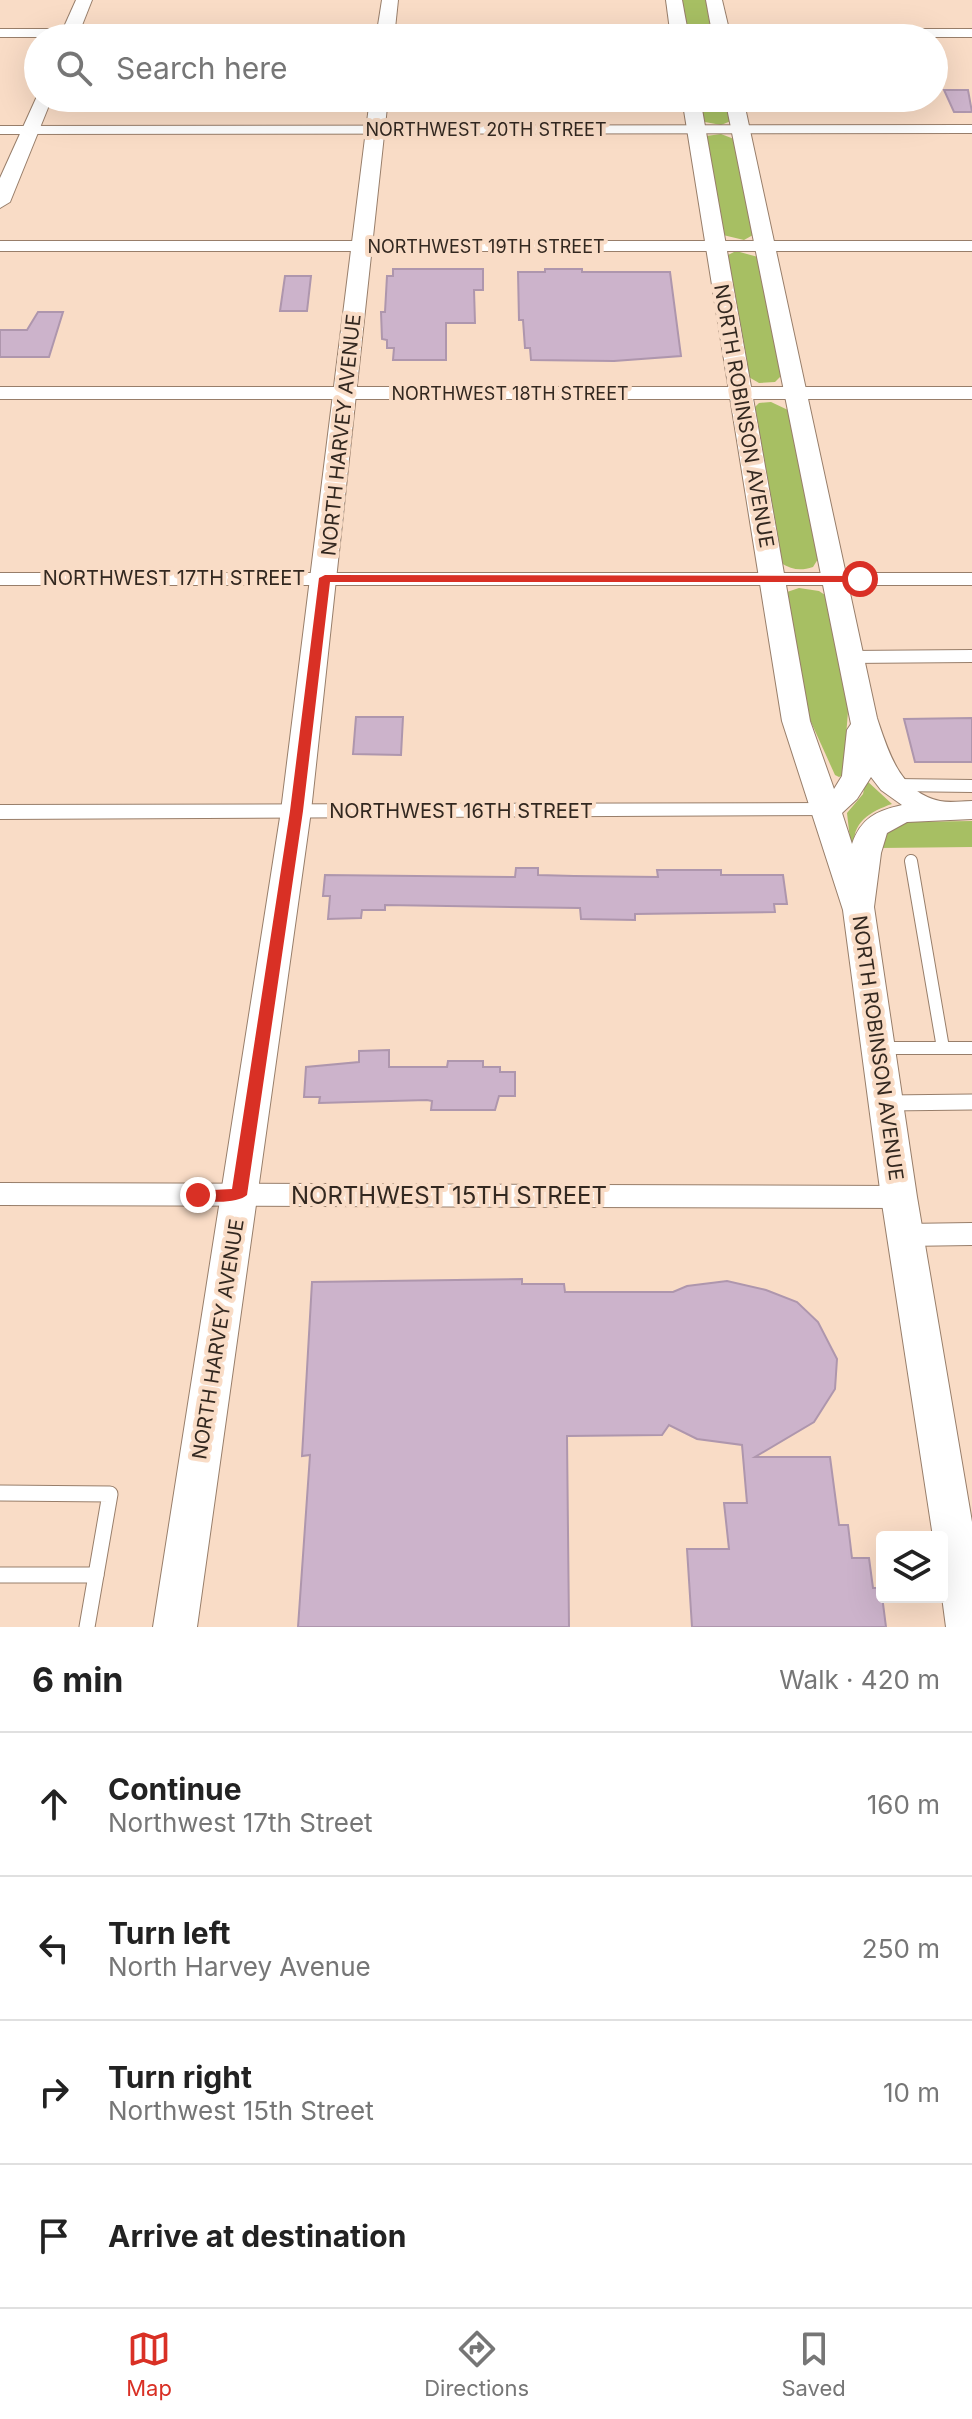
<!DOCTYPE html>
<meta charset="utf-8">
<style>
:root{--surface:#fff;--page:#f6f6f6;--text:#222;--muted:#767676;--line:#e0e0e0;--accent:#d93025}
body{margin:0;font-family:Inter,sans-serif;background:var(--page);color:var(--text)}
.controls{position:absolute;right:24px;bottom:24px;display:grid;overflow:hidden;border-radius:8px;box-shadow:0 8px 32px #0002}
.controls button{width:72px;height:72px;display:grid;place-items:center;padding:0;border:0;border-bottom:2px solid var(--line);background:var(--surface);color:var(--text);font:40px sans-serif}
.stop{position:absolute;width:24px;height:24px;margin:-18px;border:6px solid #d93025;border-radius:50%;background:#fff}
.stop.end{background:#d93025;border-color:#fff;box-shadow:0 2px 8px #0008}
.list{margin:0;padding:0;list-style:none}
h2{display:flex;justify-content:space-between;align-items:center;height:104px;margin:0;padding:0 32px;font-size:34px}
h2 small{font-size:26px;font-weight:400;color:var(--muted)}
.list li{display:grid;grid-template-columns:52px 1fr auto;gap:24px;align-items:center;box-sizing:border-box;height:144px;padding:0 32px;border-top:2px solid var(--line)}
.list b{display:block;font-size:30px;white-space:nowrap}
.list p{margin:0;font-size:26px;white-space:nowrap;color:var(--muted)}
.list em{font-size:26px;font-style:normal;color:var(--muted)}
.icon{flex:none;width:44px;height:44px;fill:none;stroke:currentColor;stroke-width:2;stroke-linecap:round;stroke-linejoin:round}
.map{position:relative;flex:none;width:972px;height:1627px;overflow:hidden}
.search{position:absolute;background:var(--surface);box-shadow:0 8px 32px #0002;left:24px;right:24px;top:24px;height:88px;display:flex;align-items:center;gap:20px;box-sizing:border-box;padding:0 28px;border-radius:44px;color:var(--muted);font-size:30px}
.sheet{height:680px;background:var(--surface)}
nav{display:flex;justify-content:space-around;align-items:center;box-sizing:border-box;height:112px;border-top:2px solid var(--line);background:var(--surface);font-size:22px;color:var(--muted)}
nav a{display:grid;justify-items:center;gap:4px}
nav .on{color:var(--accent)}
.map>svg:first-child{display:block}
.green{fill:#a7bf63}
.building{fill:#ccb3cb;stroke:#ae96ad;stroke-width:2}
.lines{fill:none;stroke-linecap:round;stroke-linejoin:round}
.service-far1-casing{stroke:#987e6a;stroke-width:14}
.service-casing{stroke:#987e6a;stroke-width:17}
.minor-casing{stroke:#987e6a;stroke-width:2}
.tertiary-casing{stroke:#987e6a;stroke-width:2}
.service-far1{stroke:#fff;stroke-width:12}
.service{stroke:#fff;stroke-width:15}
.minor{fill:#fff;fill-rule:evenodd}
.tertiary{fill:#fff;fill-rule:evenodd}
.route{fill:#d93025}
.labels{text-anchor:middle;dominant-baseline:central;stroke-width:8;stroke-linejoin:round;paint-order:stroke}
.far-street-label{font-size:18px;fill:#332820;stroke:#f9dcc6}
.street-label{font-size:20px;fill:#332820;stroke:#f9dcc6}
.near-street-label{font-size:24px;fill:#332820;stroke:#f9dcc6}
</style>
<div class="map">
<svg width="972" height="1627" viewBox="0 0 972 1627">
<rect width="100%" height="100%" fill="#f9dcc6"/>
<g class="green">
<path d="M 681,0 L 706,0 L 710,26 L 699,29 L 686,26 Z"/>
<path d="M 699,98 L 726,98 L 731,121 L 721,125 L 705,122 Z"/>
<path d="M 721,134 L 734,139 L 753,235 L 744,240 L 723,235 L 706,136 Z"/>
<path d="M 736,251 L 758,257 L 781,376 L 775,382 L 759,383 L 747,376 L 726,256 Z"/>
<path d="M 771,402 L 788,410 L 818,559 L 813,567 C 801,571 792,570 781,563 L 753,409 L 759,403 Z"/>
<path d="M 799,588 L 819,591 L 825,595 L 848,711 L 843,775 L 839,777 L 835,775 L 806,711 L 787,592 Z"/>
<path d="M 866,780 L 892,804 C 871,811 850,823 855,848 L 851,848 L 847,813 L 863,794 Z"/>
<path d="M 972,821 L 972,847 L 880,848 L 883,833 L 905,822 Z"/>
</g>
<g class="building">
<path d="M 944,90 L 968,90 L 972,112 L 954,112 Z"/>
<path d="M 393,269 L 483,269 L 483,290 L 474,290 L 475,323 L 446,323 L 446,360 L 393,360 L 394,348 L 387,348 L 387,340 L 382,339 L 381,312 L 385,312 L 387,276 L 393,276 Z"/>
<path d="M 545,269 L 582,269 L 582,272 L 670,272 L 681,356 L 614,361 L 531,360 L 530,348 L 525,348 L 523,320 L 519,320 L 518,272 L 545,272 Z"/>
<path d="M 285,276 L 311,276 L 307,311 L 280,311 Z"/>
<path d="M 38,312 L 63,312 L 49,357 L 0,357 L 0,330 L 27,330 Z"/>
<path d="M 356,717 L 403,717 L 401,755 L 353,754 Z"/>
<path d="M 972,718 L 972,762 L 915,762 L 904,719 Z"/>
<path d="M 516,868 L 538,868 L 538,875 L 574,876 L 658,877 L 657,870 L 721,870 L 721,875 L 783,875 L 787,904 L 774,904 L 775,912 L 635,914 L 635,920 L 581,919 L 580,908 L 385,905 L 385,910 L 362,910 L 361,918 L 328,919 L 330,896 L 323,896 L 325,875 L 515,877 Z"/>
<path d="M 389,1050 L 389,1067 L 447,1067 L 448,1061 L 483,1061 L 483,1067 L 500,1067 L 500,1072 L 515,1072 L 515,1096 L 499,1096 L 495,1110 L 431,1110 L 432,1101 L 427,1100 L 319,1103 L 320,1097 L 304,1097 L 306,1067 L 359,1062 L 359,1051 Z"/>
<path d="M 522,1279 L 522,1284 L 564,1284 L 565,1292 L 673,1292 L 687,1286 L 727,1281 L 766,1290 L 797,1302 L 818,1322 L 837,1359 L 835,1389 L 814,1422 L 755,1457 L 830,1457 L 839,1525 L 848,1525 L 852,1558 L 869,1558 L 873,1588 L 881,1588 L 886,1627 L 692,1627 L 687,1549 L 729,1549 L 724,1503 L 747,1503 L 742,1445 L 697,1439 L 669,1425 L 662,1435 L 567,1436 L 569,1627 L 298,1627 L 310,1455 L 302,1456 L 312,1282 Z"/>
</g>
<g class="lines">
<defs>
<g id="service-far1">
<path d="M 849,657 L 972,656"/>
<path d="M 895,785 L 972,786"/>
<path d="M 911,861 L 943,1048"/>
<path d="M 881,1048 L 972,1048"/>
</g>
<g id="service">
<path d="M 888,1103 L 972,1102"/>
<path d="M 0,1493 L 110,1494 L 87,1627"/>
<path d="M 0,1575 L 96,1575"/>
</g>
<g id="minor">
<rect x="0" y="29" width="972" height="8"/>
<path d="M 972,125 L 972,133 L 0,134 L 0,126 Z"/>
<rect x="0" y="241" width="972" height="10"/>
<rect x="0" y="387" width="972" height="12"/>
<rect x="0" y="573" width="972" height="12"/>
<path d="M 826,803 L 834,805 L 838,810 L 834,815 L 0,819 L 0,805 Z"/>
<path d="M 0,1183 L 899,1186 L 909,1190 L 914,1197 L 909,1204 L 899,1208 L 0,1205 Z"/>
<path d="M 972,1223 L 972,1245 L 905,1246 L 895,1243 L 890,1235 L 895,1227 L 905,1224 Z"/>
</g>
<g id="tertiary">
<path d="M 76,0 L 92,0 L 77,38 L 59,38 Z"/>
<path d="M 382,0 L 398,0 L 394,38 L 376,38 Z"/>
<path d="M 666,0 L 682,0 L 689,38 L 671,38 Z"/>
<path d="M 706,0 L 722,0 L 731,38 L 713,38 Z"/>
<path d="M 38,94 L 38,98 L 52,98 L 10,202 L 0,208 L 0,178 Z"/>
<path d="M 370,98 L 388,98 L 311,811 L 197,1627 L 153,1627 L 281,811 Z"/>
<path d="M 682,98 L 700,98 L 810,721 L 834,789 L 842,776 L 847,730 L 851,724 L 725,98 L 743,98 L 877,718 C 888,751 900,793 940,801 C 950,803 962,801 972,801 L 972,819 L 907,822 L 887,833 L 881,853 L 874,907 L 917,1197 L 972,1522 L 972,1627 L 946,1627 L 942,1597 L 942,1537 L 933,1537 L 881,1197 L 843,910 L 782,721 ZM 871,777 L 881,790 L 902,805 C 876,811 861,818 852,844 L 842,813 L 857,799 Z"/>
</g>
</defs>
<use href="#service-far1" class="service-far1-casing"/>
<use href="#service" class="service-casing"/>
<use href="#minor" class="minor-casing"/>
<use href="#tertiary" class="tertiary-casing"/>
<use href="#service-far1" class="service-far1"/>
<use href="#service" class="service"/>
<use href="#minor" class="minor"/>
<use href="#tertiary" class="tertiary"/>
</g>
<path class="route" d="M 325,575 L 860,576 L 866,579 L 860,582 L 330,582 L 303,811 L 247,1195 C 238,1204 200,1204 190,1195 L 193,1191 L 232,1189 L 290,811 L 319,578 Z"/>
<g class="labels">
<g class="far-street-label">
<text x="486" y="129">NORTHWEST 20TH STREET</text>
<text x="486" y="246">NORTHWEST 19TH STREET</text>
<text x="510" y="393">NORTHWEST 18TH STREET</text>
</g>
<g class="street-label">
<text transform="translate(744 416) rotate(80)">NORTH ROBINSON AVENUE</text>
<text transform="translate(341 435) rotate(-84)">NORTH HARVEY AVENUE</text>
<text x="174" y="578">NORTHWEST 17TH STREET</text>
<text x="461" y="811">NORTHWEST 16TH STREET</text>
<text transform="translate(878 1048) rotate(82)">NORTH ROBINSON AVENUE</text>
<text transform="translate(218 1339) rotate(-81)">NORTH HARVEY AVENUE</text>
</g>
<g class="near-street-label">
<text x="449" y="1195">NORTHWEST 15TH STREET</text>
</g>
</g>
</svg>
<div class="controls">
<button><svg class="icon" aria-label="layers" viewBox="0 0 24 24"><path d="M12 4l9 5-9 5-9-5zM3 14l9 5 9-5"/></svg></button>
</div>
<div class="stop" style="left:860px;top:579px"></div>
<div class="stop end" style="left:198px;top:1195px"></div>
<div class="search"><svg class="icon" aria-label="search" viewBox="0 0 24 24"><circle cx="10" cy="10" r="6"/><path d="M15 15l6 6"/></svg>Search here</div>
</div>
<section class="sheet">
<h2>6 min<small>Walk · 420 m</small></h2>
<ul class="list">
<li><svg class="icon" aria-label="ahead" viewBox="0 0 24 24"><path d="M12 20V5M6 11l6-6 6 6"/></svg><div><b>Continue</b><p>Northwest 17th Street</p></div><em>160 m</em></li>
<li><svg class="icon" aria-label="left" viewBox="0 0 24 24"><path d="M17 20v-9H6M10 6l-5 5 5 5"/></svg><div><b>Turn left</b><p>North Harvey Avenue</p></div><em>250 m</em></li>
<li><svg class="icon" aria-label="right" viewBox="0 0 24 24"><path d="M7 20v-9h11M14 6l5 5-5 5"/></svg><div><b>Turn right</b><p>Northwest 15th Street</p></div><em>10 m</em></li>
<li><svg class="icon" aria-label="arrive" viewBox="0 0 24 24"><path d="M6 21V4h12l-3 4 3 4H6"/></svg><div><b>Arrive at destination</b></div></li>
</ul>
</section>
<nav>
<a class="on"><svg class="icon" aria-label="map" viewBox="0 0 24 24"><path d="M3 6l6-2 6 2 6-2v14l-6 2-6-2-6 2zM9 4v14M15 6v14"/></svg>Map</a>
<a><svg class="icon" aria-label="directions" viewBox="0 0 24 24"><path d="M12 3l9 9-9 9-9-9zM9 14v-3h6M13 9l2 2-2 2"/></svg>Directions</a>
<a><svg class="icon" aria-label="saved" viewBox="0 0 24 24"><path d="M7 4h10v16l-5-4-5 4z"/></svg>Saved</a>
</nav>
